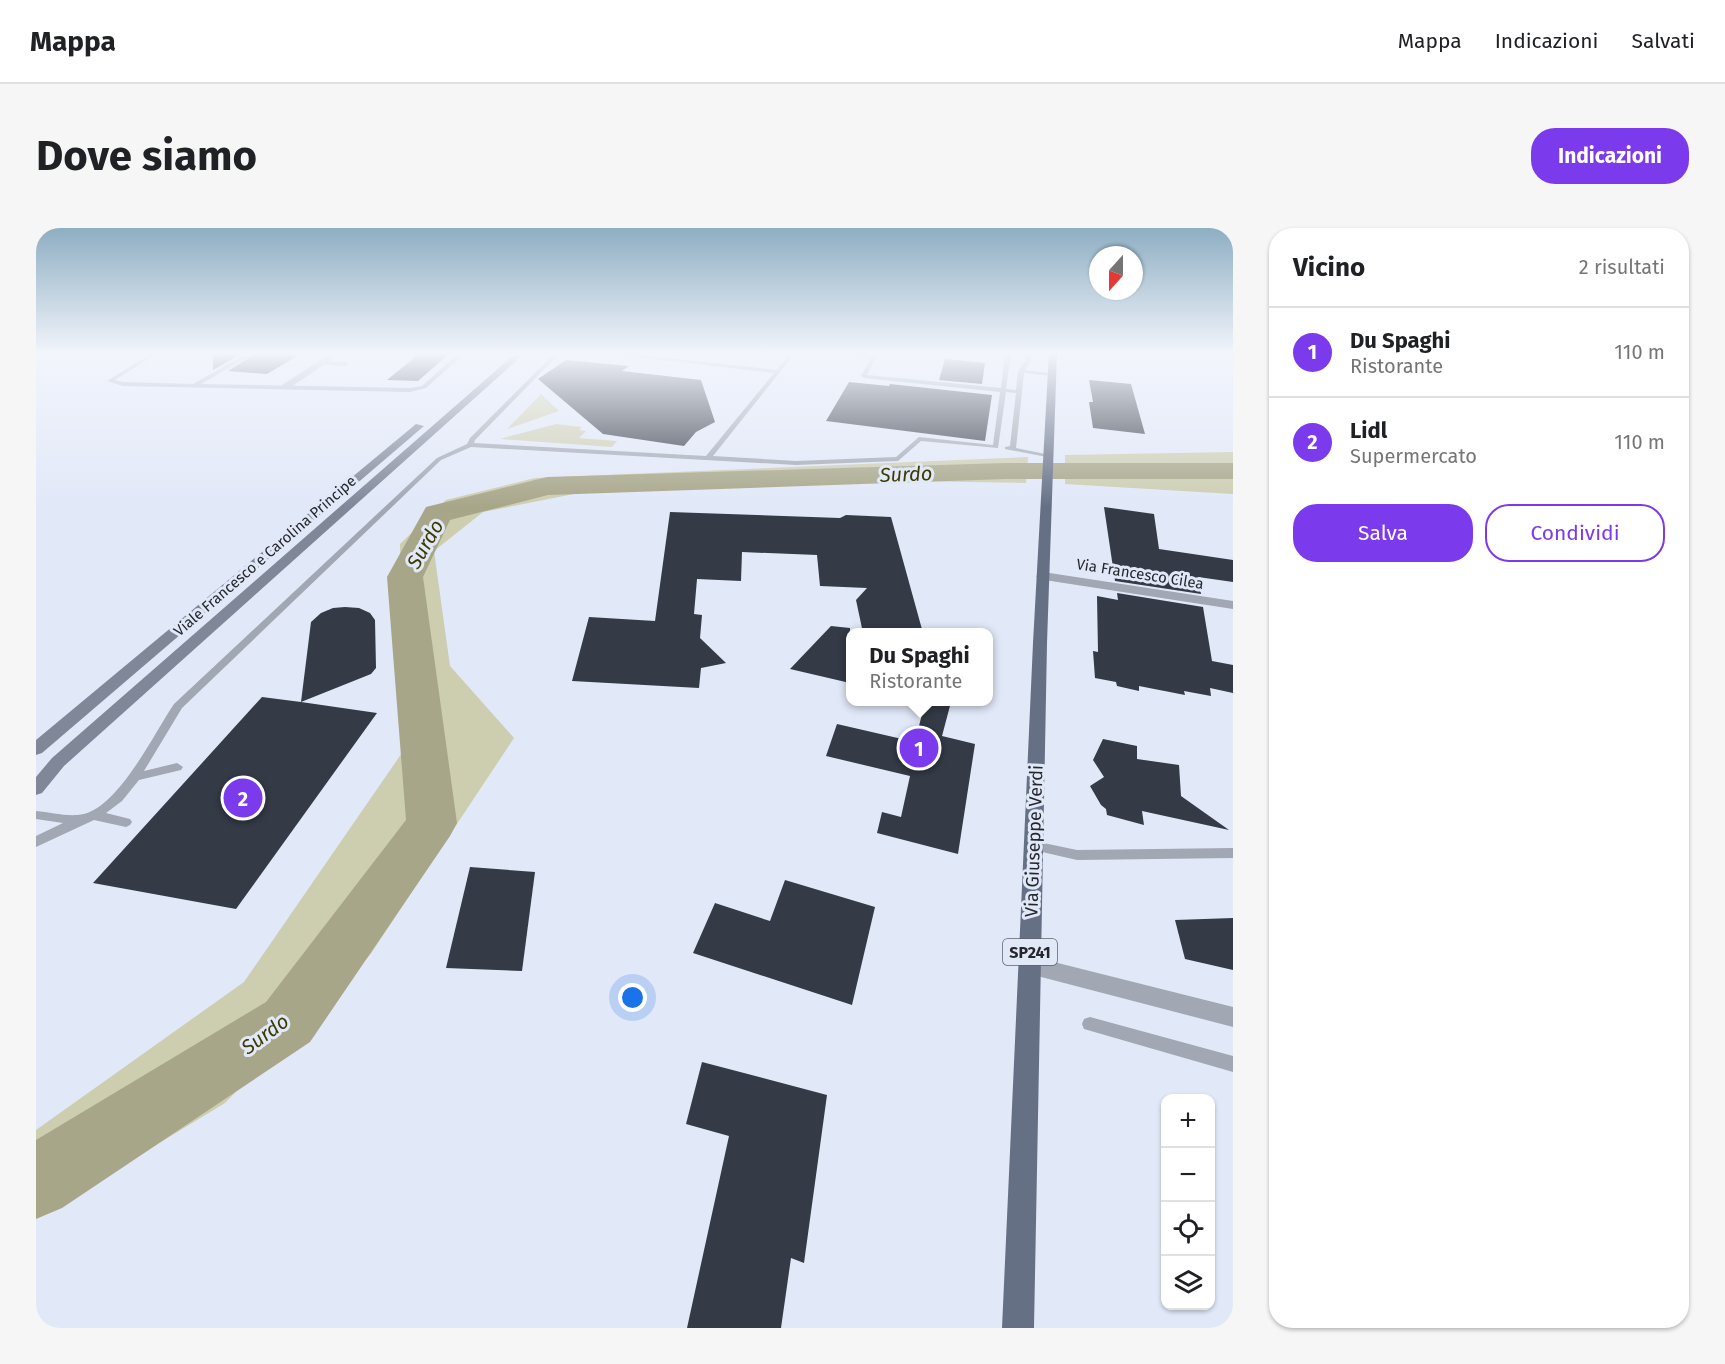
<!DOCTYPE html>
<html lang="it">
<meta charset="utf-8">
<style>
:root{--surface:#fff;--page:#f6f6f6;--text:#202124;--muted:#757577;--line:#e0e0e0;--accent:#7c3aed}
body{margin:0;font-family:"Fira Sans",sans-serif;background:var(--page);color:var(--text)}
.controls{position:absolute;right:18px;bottom:18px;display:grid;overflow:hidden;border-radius:12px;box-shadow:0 2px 4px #0004}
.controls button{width:54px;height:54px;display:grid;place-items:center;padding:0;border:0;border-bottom:2px solid var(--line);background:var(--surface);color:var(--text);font:30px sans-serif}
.compass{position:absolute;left:1053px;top:18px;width:54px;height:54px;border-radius:50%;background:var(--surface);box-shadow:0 2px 4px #0004;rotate:201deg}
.you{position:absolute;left:597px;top:770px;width:21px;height:21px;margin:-15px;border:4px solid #fff;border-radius:50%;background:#1a73e8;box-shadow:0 0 0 9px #1a73e833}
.badge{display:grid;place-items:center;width:39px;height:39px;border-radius:50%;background:var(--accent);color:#fff;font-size:20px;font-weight:700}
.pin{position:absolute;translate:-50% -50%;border:3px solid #fff;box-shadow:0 2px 6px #0006}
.popup{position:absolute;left:810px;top:400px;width:147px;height:78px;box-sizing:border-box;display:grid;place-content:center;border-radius:12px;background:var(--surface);filter:drop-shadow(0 2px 4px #0005);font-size:20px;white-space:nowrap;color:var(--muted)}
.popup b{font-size:22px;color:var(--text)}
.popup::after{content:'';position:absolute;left:50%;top:100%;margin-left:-12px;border:12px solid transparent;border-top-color:var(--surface)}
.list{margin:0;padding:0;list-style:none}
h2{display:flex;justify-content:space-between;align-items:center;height:78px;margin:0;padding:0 24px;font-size:26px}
h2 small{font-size:20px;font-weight:400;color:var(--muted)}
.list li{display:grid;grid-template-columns:39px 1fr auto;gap:18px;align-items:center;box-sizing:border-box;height:90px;padding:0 24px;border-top:2px solid var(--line)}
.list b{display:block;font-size:22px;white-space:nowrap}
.list p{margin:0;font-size:20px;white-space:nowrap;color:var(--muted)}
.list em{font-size:20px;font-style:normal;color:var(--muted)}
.actions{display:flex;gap:12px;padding:18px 24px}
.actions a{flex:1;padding:14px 0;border:2px solid var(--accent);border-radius:24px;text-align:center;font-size:21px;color:var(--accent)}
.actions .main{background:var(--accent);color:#fff}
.icon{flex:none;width:33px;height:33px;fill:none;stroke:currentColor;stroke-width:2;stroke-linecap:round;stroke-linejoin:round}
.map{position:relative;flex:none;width:1197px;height:1100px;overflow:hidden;border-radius:24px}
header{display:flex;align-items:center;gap:36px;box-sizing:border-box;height:84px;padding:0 30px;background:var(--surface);border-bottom:2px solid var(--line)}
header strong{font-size:28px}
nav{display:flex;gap:33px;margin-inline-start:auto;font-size:21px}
.intro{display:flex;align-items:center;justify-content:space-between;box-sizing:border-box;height:144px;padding:0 36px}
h1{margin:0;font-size:42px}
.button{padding:15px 27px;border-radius:24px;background:var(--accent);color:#fff;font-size:21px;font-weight:700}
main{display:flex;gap:36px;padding:0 36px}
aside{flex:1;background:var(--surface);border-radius:24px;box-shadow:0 2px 4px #0004}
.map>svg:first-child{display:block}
.green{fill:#cdcdb0}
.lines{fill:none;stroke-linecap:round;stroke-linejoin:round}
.river{fill:#a7a688;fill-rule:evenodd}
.building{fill:#343a46}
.lane{fill:#a1a7b3;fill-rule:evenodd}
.street{fill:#a1a7b3;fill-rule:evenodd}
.secondary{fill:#7f8798;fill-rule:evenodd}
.primary{fill:#667085;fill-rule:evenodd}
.labels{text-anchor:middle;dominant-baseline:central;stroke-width:6;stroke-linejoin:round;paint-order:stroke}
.far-street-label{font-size:15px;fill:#25272d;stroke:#e1e8f8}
.shield{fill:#e1e8f8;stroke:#5d616a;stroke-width:1.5}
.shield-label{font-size:16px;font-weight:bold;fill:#25272d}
.street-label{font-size:18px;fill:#25272d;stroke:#e1e8f8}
.water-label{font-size:20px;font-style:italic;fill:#3d3a01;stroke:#e1e8f8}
</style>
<header>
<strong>Mappa</strong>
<nav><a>Mappa</a><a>Indicazioni</a><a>Salvati</a></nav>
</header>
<div class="intro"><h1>Dove siamo</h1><a class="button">Indicazioni</a></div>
<main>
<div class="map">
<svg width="1197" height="1100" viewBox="0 0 1197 1100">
<rect width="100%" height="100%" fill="#e1e8f8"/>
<g class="green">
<path d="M 505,166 L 523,183 L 471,201 Z"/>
<path d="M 520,196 L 546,199 L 543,202 L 550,203 L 543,210 L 581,213 L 576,219 L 464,211 Z"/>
<path d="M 1197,224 L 1197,266 L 1029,256 L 1029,227 Z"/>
<path d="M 992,229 L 990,255 L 877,253 L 543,265 L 447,284 L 398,323 L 414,438 L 478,510 L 334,727 L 189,875 L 0,990 L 0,902 L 208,754 L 368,522 L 364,316 L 410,272 L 499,250 Z"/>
</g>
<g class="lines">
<path class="river" d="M 969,235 L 1197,235 L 1197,251 L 969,251 L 512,267 L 414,292 L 387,349 L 421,595 L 414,608 L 274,814 L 26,980 L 0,991 L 0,912 L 230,774 L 370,592 L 351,349 L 390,279 L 511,249 Z"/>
</g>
<g class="building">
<path d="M 177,125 L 207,125 L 177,142 Z"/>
<path d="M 221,125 L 266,125 L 231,146 L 192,143 Z"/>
<path d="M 384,125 L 414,125 L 382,153 L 351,152 Z"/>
<path d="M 909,131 L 949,135 L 946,156 L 903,152 Z"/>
<path d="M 530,132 L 593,138 L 586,143 L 665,152 L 679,194 L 660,204 L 648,218 L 567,206 L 502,151 Z"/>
<path d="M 1053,152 L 1095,156 L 1109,206 L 1057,200 L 1053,174 L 1057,174 Z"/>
<path d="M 813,154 L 853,158 L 854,156 L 956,167 L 949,213 L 790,193 Z"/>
<path d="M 1068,279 L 1118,286 L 1123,321 L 1197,332 L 1197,354 L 1162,349 L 1165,366 L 1079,353 Z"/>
<path d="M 634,284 L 804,290 L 810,287 L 855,289 L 887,405 L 827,405 L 820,372 L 831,360 L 784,358 L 781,327 L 706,324 L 705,353 L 661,351 L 658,386 L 666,387 L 664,410 L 690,435 L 665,440 L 663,460 L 536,453 L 553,389 L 619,393 Z"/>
<path d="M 1081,365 L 1167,379 L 1176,433 L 1197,437 L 1197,465 L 1174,460 L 1175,468 L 1148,463 L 1149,467 L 1103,458 L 1103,463 L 1081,458 L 1080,454 L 1059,450 L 1057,423 L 1062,424 L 1061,368 L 1082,372 Z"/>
<path d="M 309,379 L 323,380 L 334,385 L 339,392 L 340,440 L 335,446 L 265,474 L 341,485 L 200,681 L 57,655 L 226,469 L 265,474 L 275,394 L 285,385 L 297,380 Z"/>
<path d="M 795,398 L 814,400 L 814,455 L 754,441 Z"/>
<path d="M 889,474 L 915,474 L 906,508 L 939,516 L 922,626 L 841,605 L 846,584 L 865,589 L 874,548 L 790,528 L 801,496 L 879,514 Z"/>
<path d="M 1067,511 L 1101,518 L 1101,531 L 1143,537 L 1145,568 L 1193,602 L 1106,583 L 1108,597 L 1071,587 L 1070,581 L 1065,577 L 1054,558 L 1068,549 L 1057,532 Z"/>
<path d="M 434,639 L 499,644 L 486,743 L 410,740 Z"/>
<path d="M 749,652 L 839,679 L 816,777 L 657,725 L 679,675 L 734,693 Z"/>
<path d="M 1197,690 L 1197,742 L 1149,731 L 1139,692 Z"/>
<path d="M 666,834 L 791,867 L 768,1035 L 755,1030 L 745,1100 L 651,1100 L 693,908 L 650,896 Z"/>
</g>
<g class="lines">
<g class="lane">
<path d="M 116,125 L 122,125 L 79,152 L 87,154 L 157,156 L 212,125 L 219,125 L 165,156 L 374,160 L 386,158 L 423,125 L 429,125 L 390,160 L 374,164 L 87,158 L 71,153 Z"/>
<path d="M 519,125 L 524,125 L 439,212 L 438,215 L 670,228 L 738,145 L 566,125 L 586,125 L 741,142 L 754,125 L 759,125 L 677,228 L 760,233 L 860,229 L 883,209 L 957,217 L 964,164 L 828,150 L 825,148 L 835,130 L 797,125 L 836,127 L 842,125 L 831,147 L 965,160 L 969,125 L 975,125 L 970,161 L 980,162 L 982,143 L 989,133 L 990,125 L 996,125 L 995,133 L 989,142 L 1020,146 L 1017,148 L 988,145 L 980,220 L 1014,227 L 1011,229 L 969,221 L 969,219 L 974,218 L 980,165 L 970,164 L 962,220 L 885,213 L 862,233 L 760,237 L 435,219 L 405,232 L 146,480 L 108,543 L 141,535 L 147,539 L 145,542 L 103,552 L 86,573 L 70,585 L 94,591 L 96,594 L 94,597 L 90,599 L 58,592 L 0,619 L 0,608 L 27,595 L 0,591 L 0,583 C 13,584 28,588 41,587 C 80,586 118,505 138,476 L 401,230 L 431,216 L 434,210 Z"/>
<path d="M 1171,125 L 1177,125 L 1177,127 L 1172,128 Z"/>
<path d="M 285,133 L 309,134 L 312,136 L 309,138 L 283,136 Z"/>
<path d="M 998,613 L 1041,622 L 1197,620 L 1197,630 L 1041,632 L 993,621 L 991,618 L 993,615 Z"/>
<path d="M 1054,789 L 1197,828 L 1197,844 L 1048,801 L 1046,796 L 1048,791 Z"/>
</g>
<g class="street">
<path d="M 295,125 L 305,125 L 252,161 L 246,161 L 246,157 Z"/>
<path d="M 1188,125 L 1197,125 L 1197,128 L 1189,127 Z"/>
<path d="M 1007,344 L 1197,373 L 1197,381 L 1002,351 L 1000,348 Z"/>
<path d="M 994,728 L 1197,779 L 1197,799 L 986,744 L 983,737 L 986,730 Z"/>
</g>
<g class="secondary">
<path d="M 480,125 L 489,125 L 28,538 L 6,565 L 0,567 L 0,549 L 16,530 Z"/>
<path d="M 380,196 L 388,198 L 6,525 L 0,527 L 0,512 Z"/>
</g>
<path class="primary" d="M 1013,125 L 1021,125 L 1011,415 L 998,1100 L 966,1100 L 997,415 Z"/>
</g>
<linearGradient id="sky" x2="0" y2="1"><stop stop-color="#8eaec2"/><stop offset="0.45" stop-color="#f2f5fc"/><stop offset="1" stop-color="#f2f5fc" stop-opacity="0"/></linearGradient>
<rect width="1197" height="279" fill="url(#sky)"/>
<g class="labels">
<g class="far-street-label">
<text transform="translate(229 328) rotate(-41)">Viale Francesco e Carolina Principe</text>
<text transform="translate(1104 346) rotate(9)">Via Francesco Cilea</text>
</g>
<rect class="shield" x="967" y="711" width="54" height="26" rx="4.5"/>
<g class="shield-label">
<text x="994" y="724">SP241</text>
</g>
<g class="street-label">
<text transform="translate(998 613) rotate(-88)">Via Giuseppe Verdi</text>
</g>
<g class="water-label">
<text transform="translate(870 246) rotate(-2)">Surdo</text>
<text transform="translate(389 316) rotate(-60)">Surdo</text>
<text transform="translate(229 806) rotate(-36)">Surdo</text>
</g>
</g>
</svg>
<div class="controls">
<button>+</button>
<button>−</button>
<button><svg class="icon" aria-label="locate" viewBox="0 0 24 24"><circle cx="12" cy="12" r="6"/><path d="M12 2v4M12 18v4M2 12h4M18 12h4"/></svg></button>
<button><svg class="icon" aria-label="layers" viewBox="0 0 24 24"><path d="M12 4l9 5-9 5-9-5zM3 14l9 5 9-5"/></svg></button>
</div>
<svg class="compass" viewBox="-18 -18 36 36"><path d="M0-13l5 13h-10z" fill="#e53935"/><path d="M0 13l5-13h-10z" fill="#757577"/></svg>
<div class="you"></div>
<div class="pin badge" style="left:883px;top:520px">1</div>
<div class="popup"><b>Du Spaghi</b>Ristorante</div>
<div class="pin badge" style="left:207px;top:570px">2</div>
</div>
<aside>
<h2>Vicino<small>2 risultati</small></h2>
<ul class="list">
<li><span class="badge">1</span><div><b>Du Spaghi</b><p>Ristorante</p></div><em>110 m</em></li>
<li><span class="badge">2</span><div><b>Lidl</b><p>Supermercato</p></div><em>110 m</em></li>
</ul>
<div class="actions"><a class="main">Salva</a><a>Condividi</a></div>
</aside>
</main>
